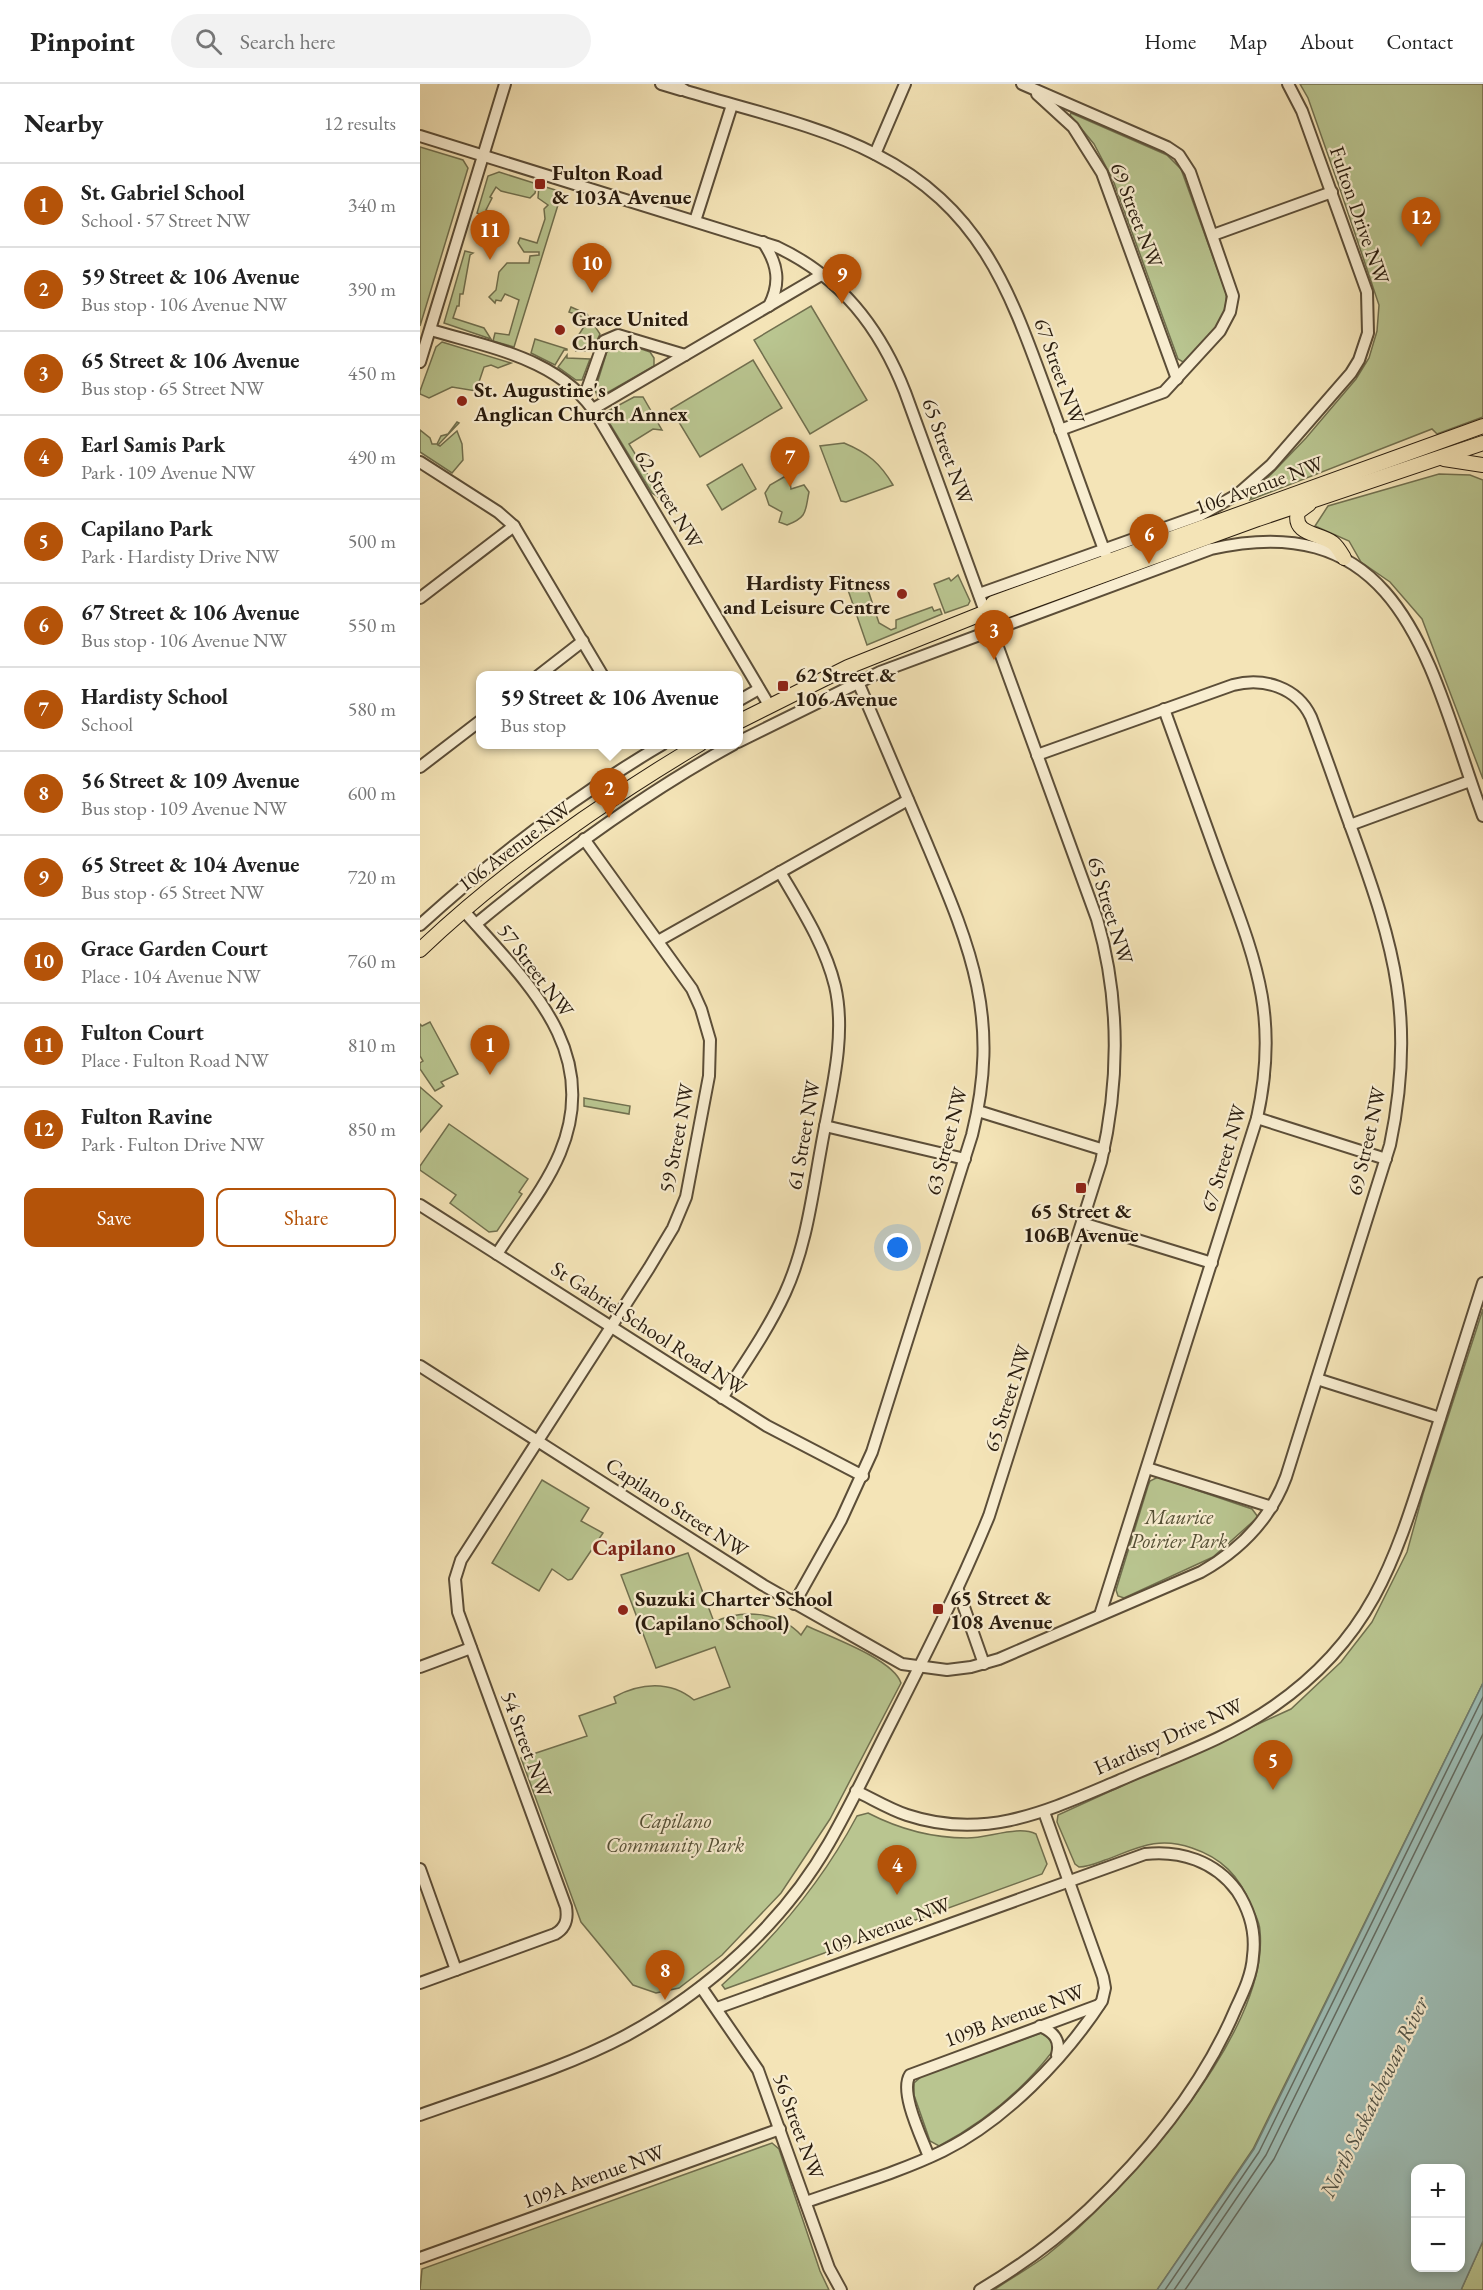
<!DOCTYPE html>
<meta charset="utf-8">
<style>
:root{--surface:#fff;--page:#f2f2f2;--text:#222;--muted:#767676;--line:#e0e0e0;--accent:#b45309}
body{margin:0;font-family:"EB Garamond",serif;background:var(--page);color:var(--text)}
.controls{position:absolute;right:18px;bottom:18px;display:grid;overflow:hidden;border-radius:12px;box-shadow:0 3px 9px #0003}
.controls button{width:54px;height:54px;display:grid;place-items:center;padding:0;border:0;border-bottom:2px solid var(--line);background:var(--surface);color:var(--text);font:30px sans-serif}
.you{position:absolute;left:478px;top:1164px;width:21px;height:21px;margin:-15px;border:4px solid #fff;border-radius:50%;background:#1a73e8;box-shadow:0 0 0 9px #1a73e833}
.badge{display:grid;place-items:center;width:39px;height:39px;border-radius:50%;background:var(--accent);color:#fff;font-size:20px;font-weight:700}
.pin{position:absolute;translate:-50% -50px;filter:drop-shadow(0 2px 3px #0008)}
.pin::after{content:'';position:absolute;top:32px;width:21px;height:18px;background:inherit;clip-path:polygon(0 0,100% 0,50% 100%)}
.popup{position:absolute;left:56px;top:587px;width:267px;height:78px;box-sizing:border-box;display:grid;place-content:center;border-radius:12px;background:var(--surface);filter:drop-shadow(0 2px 4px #0005);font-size:20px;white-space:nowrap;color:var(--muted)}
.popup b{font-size:22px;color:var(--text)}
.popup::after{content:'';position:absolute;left:50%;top:100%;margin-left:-12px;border:12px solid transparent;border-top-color:var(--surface)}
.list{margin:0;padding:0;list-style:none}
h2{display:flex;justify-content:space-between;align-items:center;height:78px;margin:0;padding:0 24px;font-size:26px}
h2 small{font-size:20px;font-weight:400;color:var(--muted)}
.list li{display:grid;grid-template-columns:39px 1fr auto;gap:18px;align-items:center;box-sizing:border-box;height:84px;padding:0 24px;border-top:2px solid var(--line)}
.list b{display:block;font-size:22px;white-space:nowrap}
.list p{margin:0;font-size:20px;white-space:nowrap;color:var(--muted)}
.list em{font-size:20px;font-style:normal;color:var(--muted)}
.actions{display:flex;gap:12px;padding:18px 24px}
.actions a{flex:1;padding:14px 0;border:2px solid var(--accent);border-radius:12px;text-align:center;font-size:21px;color:var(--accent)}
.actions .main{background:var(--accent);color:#fff}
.icon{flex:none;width:33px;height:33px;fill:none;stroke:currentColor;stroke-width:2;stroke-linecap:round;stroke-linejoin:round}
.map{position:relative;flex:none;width:1063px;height:2206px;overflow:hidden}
header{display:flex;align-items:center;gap:36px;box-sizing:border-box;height:84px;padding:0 30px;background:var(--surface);border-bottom:2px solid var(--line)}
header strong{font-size:28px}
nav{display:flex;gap:33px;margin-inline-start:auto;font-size:21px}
.search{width:420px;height:54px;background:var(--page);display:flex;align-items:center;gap:15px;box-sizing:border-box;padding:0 21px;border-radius:33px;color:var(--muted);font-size:22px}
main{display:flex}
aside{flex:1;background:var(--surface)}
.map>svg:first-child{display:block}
.green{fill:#b9c590;stroke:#71704f;stroke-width:1.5}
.water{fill:#9dbdb5;stroke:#6f7d72;stroke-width:1.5;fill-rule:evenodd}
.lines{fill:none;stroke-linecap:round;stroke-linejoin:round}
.shore{stroke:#636c62;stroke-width:1.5}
.minor-casing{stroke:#5c4e38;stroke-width:14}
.major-casing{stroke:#291c0e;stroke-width:16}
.minor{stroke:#f8edd0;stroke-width:10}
.major{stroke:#f4e4b7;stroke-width:14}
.poi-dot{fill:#8f2418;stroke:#f8edd0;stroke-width:2}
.labels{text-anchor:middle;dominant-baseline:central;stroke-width:4.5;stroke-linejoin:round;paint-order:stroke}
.poi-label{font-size:21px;font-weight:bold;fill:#291c0e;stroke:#f8edd0;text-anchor:start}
.street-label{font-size:21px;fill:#291c0e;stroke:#f8edd0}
.park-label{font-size:21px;font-style:italic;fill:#544f35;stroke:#f8edd0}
.neighbourhood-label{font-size:22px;font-weight:bold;fill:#7a1f14;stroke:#f8edd0}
.water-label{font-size:22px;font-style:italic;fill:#525448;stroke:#f8edd0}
</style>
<header>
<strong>Pinpoint</strong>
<div class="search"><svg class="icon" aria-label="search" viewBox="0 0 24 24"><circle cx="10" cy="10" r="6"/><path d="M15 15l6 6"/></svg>Search here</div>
<nav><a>Home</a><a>Map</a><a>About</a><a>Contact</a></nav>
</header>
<main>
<aside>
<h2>Nearby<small>12 results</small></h2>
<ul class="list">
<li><span class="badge">1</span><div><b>St. Gabriel School</b><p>School · 57 Street NW</p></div><em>340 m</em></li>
<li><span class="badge">2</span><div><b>59 Street &amp; 106 Avenue</b><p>Bus stop · 106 Avenue NW</p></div><em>390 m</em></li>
<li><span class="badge">3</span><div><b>65 Street &amp; 106 Avenue</b><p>Bus stop · 65 Street NW</p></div><em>450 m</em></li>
<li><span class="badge">4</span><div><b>Earl Samis Park</b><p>Park · 109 Avenue NW</p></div><em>490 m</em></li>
<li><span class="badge">5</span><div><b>Capilano Park</b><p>Park · Hardisty Drive NW</p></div><em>500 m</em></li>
<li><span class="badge">6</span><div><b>67 Street &amp; 106 Avenue</b><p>Bus stop · 106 Avenue NW</p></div><em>550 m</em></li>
<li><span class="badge">7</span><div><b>Hardisty School</b><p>School</p></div><em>580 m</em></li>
<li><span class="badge">8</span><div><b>56 Street &amp; 109 Avenue</b><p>Bus stop · 109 Avenue NW</p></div><em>600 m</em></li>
<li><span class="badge">9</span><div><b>65 Street &amp; 104 Avenue</b><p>Bus stop · 65 Street NW</p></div><em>720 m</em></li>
<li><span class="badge">10</span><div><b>Grace Garden Court</b><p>Place · 104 Avenue NW</p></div><em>760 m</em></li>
<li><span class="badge">11</span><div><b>Fulton Court</b><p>Place · Fulton Road NW</p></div><em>810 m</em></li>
<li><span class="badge">12</span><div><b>Fulton Ravine</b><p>Park · Fulton Drive NW</p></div><em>850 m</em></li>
</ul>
<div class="actions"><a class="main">Save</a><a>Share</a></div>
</aside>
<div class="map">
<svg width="1063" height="2206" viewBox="0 0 1063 2206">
<rect width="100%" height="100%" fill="#f4e4b7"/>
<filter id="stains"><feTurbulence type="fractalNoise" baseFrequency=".00333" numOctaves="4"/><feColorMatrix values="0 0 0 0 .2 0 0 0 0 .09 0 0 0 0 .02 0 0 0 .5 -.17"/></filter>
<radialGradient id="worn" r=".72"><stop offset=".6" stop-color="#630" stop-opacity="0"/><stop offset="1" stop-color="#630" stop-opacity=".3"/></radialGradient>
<g class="green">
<path d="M 880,0 L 1063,0 L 1063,333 L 1017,350 L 1012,345 L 830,416 L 833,409 L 886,354 L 936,295 L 949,274 L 957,247 L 959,221 L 920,105 L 888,14 Z"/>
<path d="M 651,29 L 747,71 L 761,85 L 806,209 C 809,237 785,257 768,276 L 763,278 L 758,275 L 693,96 L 674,60 L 650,31 Z"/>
<path d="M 0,63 L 43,76 L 48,84 L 0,242 Z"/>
<path d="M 79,88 L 117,100 L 115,109 L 110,114 L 81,107 L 76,103 L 70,113 L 72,114 L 66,126 L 70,128 L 68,133 L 57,129 L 68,92 Z"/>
<path d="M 119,101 L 142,108 L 94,263 L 73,257 L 75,249 L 89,251 L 99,216 L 85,210 L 81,217 L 76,216 L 75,219 L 69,213 L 76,206 L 79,188 L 87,179 L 109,179 L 110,172 L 119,171 L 119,168 L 104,168 L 98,159 L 100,154 L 117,159 L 125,135 L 124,125 L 128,121 L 118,114 Z"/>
<path d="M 45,167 L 53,169 L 50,171 L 43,210 L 40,210 L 39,222 L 37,222 L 33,234 L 64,244 L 71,255 L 24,239 Z"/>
<path d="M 391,222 L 447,316 L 390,350 L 334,256 Z"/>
<path d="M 151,223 L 167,230 L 180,250 L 172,267 L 156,267 L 158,252 L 165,241 L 160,239 L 161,232 L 149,228 Z"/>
<path d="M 115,255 L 147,265 L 147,266 L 144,266 L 135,281 L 111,269 Z"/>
<path d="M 22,258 L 91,279 L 78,284 L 71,281 L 64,283 L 56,307 L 32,303 L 9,314 L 0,310 L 0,307 L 16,263 Z"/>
<path d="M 201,258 L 230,268 L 234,274 L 234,282 L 178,314 L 175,306 L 189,261 Z"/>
<path d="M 147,271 L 147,274 L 170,275 L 162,296 L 156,296 L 138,283 Z"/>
<path d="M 333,276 L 362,324 L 280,373 L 251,325 Z"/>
<path d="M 214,313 L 223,313 L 242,346 L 233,345 L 209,360 L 241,412 L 238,413 L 232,409 L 187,335 L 188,327 Z"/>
<path d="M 37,338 L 39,339 L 18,361 L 20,362 L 37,347 L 42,360 L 43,376 L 32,389 L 0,368 L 0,346 L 10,354 L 12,360 L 17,360 L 21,352 L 28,350 Z"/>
<path d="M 424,359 C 448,369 460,379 473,401 L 426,418 L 421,417 L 400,362 Z"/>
<path d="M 322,380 L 336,405 L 302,426 L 287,401 Z"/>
<path d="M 1019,390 L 1050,391 L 1063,396 L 1063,695 L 1002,535 L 970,498 L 941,478 L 929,457 L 895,442 L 908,422 Z"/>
<path d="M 364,393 L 370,397 L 371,405 L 384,401 L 389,408 C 385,427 388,433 367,441 L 359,438 L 362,428 L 349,421 L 345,409 L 350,401 Z"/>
<path d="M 538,491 L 550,517 L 548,521 L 525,529 L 514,500 L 529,494 L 531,497 Z"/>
<path d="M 440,496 L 442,501 L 446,500 L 459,539 L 471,546 L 476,544 L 476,536 L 512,523 L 514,527 L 520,525 L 522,530 L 447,561 L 428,506 L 436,503 L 435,498 Z"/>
<path d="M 10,938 L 38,990 L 21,998 L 24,1002 L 15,1007 L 0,985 L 0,979 L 3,977 L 0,972 L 0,940 L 2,942 Z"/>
<path d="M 0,1003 L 22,1022 L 0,1048 Z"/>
<path d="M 164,1014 L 210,1022 L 209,1030 L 164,1022 Z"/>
<path d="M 29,1040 L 108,1095 L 99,1108 L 102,1110 L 77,1147 L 69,1148 L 30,1119 L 36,1111 L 0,1086 L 0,1082 Z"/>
<path d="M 1063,1225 L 1063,1599 L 833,2065 L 737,2206 L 574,2206 C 591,2194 610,2184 627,2171 C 702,2111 850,1949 840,1847 C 840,1838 834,1829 831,1821 C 819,1792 802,1774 772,1764 C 737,1752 718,1764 685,1776 C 677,1779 668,1783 659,1783 L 655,1780 L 637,1738 L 638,1731 L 871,1625 L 921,1578 L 952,1538 L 987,1468 L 1003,1410 Z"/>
<path d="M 738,1393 L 832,1425 L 838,1433 L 793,1473 L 704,1514 L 698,1512 L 696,1506 L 728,1402 L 730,1397 Z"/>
<path d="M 122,1396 L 169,1424 L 161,1437 L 183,1449 L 152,1495 L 148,1496 L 132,1485 L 119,1507 L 72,1479 Z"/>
<path d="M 268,1469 L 294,1538 C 322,1525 359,1527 381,1551 L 387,1542 C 410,1553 473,1575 481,1599 L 410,1735 L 361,1809 L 302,1871 L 259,1904 L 236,1909 L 213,1901 L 161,1838 L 101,1674 L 167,1652 L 159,1632 L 196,1619 L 194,1613 C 220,1599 250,1596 274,1616 L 310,1603 L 295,1563 L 236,1584 L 201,1491 Z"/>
<path d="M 448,1729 C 479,1745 513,1754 547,1754 C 569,1754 598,1741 616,1750 L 627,1780 L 622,1790 L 305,1905 L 302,1901 C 357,1852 402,1798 437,1732 Z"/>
<path d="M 621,1949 L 632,1955 L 632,1968 C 601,2008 564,2038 519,2062 L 510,2057 L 494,2011 L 494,1999 L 502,1992 Z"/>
<path d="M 352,2059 L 359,2065 L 400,2187 L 409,2206 L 0,2206 L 2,2185 Z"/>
<path d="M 1063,2157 L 1063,2206 L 1041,2206 Z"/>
</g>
<path class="water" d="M 1063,1599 L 1063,2157 L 1041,2206 L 737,2206 L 834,2065 ZM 996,2084 L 1040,2084 L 1040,2184 L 996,2184 Z"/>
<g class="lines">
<g class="shore">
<path d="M 745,2206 L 839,2068 L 1063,1613"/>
<path d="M 754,2206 L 846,2071 L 1063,1630"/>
<path d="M 765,2206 L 854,2075 L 1063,1650"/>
</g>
<defs>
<g id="minor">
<path d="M 241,0 L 261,6"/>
<path d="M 255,0 L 266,7 C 325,25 402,42 455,70 C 561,124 589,205 627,309 C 647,363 666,418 686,471"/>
<path d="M 602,0 L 747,63 L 759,71 L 770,88 L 813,212 L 810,228 L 800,247 L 744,308 L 640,346"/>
<path d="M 617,10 L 653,43 L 682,89 L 757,295"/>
<path d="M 0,52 L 357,163 C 421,193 460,244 485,308 L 677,835 C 700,915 700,996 681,1078 L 569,1432 C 540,1503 506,1570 472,1637 C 451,1678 432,1719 409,1759 C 363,1839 289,1906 207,1951 C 143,1985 69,2006 0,2031"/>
<path d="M 455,70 L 485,0"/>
<path d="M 275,137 L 312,21"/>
<path d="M 793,151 L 912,108"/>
<path d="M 343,158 C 358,180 361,199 349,222"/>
<path d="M 11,246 C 71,264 142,275 178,333 L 349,621"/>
<path d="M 0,278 L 85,0"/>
<path d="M 164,314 L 184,257 L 198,251 L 265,271"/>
<path d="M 173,325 L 403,190"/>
<path d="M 0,378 L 78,428 L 94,442 L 183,592"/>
<path d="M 559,510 L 781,431 L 818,410 L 851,381 L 931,289 L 939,276 L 948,249 L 947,208 L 882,27 L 868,0"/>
<path d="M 0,514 L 94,442"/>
<path d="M 118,592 L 163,557"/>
<path d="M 318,617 L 339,605"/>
<path d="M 318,658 L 460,588 L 791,465 C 987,420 1011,591 1063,732"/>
<path d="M 0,683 L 60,637"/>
<path d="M 930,741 L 1050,697"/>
<path d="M 44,827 C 106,898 183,966 140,1069 C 125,1105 98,1137 77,1170"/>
<path d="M 56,840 C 137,773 221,711 314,660"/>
<path d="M 0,841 C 75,773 156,711 243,660"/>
<path d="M 238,857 L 488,716"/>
<path d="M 558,1027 L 684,1066"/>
<path d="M 837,1034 L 966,1075"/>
<path d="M 405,1042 L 545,1075"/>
<path d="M 0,1121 L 347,1342 L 443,1392"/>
<path d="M 662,1139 L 792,1179"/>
<path d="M 0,1282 L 343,1501 L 482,1580 L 527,1586 L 551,1583 L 579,1575 L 781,1488 C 820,1466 850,1436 866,1393 L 970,1061 C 996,937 975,864 933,749 C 919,711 906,672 891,633 C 877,603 843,593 813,601 L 617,671"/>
<path d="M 897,1295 L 1020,1334"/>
<path d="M 302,1314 C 324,1280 348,1246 365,1209 C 386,1163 392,1113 401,1064 C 410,1012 427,954 415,902 C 405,861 381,824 360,788"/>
<path d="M 727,1384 L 852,1423"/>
<path d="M 538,1506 L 564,1580"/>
<path d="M 374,1520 L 421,1436 L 452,1368 L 552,1051 C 582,931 549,860 504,753 C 482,701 460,649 438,598"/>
<path d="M 680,1531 L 837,1034 C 860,931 835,875 800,780 C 782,729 763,677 744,625"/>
<path d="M 0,1583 L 51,1564"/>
<path d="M 436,1707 C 453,1715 469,1725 487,1731 C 565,1757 627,1727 698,1697 C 750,1674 807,1655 854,1622 C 952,1554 975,1476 1009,1369 C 1027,1312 1045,1256 1063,1199"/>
<path d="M 0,1785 L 36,1886"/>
<path d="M 0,1899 L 135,1850 C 146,1844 148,1835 146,1823 L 38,1528 L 35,1495 L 41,1476 L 229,1184 L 253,1144 L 266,1113 L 289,992 L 290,956 L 281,925 L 272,905 L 164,755"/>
<path d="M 281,1903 L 338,1986 L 409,2184 L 421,2206"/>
<path d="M 297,1924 L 725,1770 C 760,1766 795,1777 817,1807 C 830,1827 836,1849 833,1872 C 832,1890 824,1907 816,1924 C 784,2000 729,2068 669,2125 C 636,2156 599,2183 560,2206"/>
<path d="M 620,1942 C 634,1948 641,1956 637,1971"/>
<path d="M 509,2073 C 502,2054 479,2008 490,1991 L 679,1921"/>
<path d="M 386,2118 C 431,2102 480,2088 523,2067 C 585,2036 644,1975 682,1917 L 685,1904 L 683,1893 L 624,1728"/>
<path d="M 0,2174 L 360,2045"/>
</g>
<g id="major">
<path d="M 1024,375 L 1063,381"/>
<path d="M 889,420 L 878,428 C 872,451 900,449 913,459 C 918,463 921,469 924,474"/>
<path d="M 566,528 L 577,530 L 838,435 L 1063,359"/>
<path d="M 318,638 L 428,583 L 566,528 L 573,519 L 1063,342"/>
<path d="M 0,866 C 84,786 181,719 280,660"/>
</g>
</defs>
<use href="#minor" class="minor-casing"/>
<use href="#major" class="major-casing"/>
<use href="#minor" class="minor"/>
<use href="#major" class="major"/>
</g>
<g class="poi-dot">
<rect x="114" y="94" width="12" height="12" rx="3"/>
<circle cx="140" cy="246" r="6"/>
<circle cx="42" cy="317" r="6"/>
<circle cx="482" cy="510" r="6"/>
<rect x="357" y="596" width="12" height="12" rx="3"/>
<rect x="655" y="1098" width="12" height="12" rx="3"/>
<rect x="512" y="1519" width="12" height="12" rx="3"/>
<circle cx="203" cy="1526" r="6"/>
</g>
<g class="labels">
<g class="poi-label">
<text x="132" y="88">Fulton Road<tspan x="132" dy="24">&amp; 103A Avenue</tspan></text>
<text x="152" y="234">Grace United<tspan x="152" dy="24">Church</tspan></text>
<text x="54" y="305">St. Augustine's<tspan x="54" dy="24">Anglican Church Annex</tspan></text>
<text x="470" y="498" text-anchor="end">Hardisty Fitness<tspan x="470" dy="24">and Leisure Centre</tspan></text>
<text x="375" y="590">62 Street &amp;<tspan x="375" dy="24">106 Avenue</tspan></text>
<text x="661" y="1126" text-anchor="middle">65 Street &amp;<tspan x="661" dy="24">106B Avenue</tspan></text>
<text x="530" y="1513">65 Street &amp;<tspan x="530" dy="24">108 Avenue</tspan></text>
<text x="215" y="1514">Suzuki Charter School<tspan x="215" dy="24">(Capilano School)</tspan></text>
</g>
<g class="street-label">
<text transform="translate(717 131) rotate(69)">69 Street NW</text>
<text transform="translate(940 131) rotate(71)">Fulton Drive NW</text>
<text transform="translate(640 287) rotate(70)">67 Street NW</text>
<text transform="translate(528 367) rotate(70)">65 Street NW</text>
<text transform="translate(839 401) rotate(-20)">106 Avenue NW</text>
<text transform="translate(249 415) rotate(59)">62 Street NW</text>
<text transform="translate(94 762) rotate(-37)">106 Avenue NW</text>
<text transform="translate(691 826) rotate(73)">65 Street NW</text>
<text transform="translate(116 886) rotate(53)">57 Street NW</text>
<text transform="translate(383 1051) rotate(-80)">61 Street NW</text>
<text transform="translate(256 1054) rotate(-79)">59 Street NW</text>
<text transform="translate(526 1057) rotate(-75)">63 Street NW</text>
<text transform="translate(946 1057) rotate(-77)">69 Street NW</text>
<text transform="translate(803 1074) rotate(-73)">67 Street NW</text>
<text transform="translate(229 1244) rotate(33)">St Gabriel School Road NW</text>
<text transform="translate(587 1314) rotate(-72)">65 Street NW</text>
<text transform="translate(257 1423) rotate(33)">Capilano Street NW</text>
<text transform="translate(748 1652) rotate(-24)">Hardisty Drive NW</text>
<text transform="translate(107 1660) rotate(70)">54 Street NW</text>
<text transform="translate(466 1842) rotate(-20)">109 Avenue NW</text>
<text transform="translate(594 1931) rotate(-20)">109B Avenue NW</text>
<text transform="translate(379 2042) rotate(70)">56 Street NW</text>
<text transform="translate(173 2092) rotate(-20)">109A Avenue NW</text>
</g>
<g class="park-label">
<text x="759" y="1432">Maurice<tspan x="759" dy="24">Poirier Park</tspan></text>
<text x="255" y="1736">Capilano<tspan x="255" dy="24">Community Park</tspan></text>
</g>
<g class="neighbourhood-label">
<text x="214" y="1463">Capilano</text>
</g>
<g class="water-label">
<text transform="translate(954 2013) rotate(-64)">North Saskatchewan River</text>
</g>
</g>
<rect width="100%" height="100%" filter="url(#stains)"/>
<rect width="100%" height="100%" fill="url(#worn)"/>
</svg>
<div class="controls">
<button>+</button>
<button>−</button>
</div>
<div class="you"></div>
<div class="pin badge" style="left:70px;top:991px">1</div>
<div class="pin badge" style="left:189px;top:734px">2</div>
<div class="popup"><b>59 Street &amp; 106 Avenue</b>Bus stop</div>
<div class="pin badge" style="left:574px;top:576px">3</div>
<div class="pin badge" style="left:477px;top:1811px">4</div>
<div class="pin badge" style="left:853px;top:1706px">5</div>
<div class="pin badge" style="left:729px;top:480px">6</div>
<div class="pin badge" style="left:370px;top:403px">7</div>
<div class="pin badge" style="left:245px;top:1916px">8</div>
<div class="pin badge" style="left:422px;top:220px">9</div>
<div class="pin badge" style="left:172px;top:209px">10</div>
<div class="pin badge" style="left:70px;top:176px">11</div>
<div class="pin badge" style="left:1001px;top:163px">12</div>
</div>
</main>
